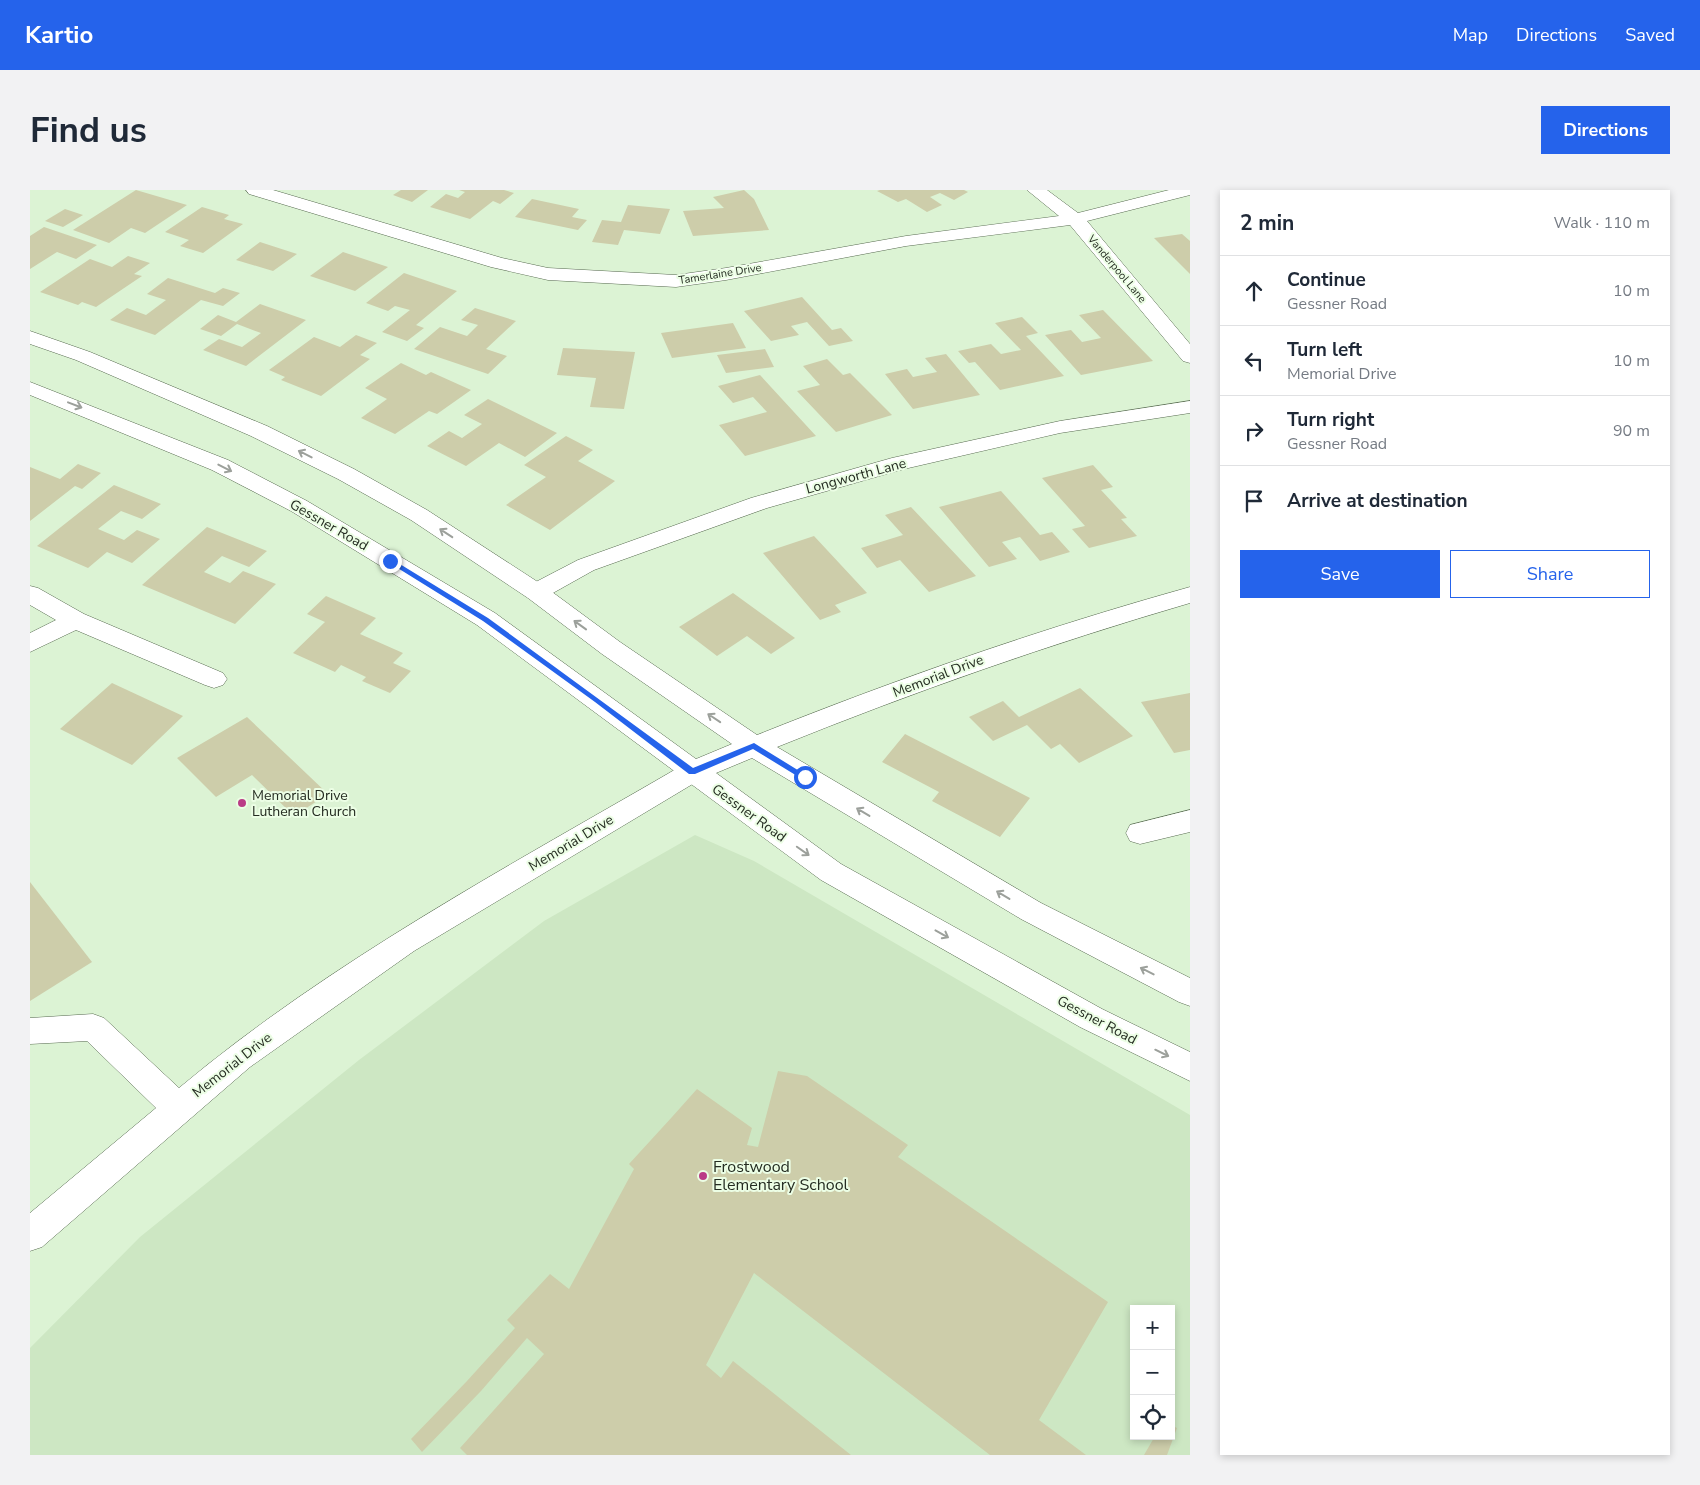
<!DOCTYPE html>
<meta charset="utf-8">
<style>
:root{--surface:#fff;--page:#f2f2f3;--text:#1f2937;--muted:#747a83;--line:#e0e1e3;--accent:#2563eb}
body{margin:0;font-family:"Nunito Sans",sans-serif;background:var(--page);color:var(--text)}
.controls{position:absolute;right:15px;bottom:15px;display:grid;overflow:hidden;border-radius:0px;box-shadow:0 2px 8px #0003}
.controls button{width:45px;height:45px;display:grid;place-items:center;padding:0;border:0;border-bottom:1px solid var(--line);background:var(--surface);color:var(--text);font:25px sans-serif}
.stop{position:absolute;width:15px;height:15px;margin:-11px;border:4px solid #2563eb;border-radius:50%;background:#fff}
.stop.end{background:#2563eb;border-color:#fff;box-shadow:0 1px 5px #0008}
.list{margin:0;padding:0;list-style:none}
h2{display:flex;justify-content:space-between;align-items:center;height:65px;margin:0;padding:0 20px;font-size:21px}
h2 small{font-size:16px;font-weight:400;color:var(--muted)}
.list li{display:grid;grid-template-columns:32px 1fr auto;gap:15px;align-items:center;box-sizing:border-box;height:70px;padding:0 20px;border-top:1px solid var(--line)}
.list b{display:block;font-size:19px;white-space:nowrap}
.list p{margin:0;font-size:16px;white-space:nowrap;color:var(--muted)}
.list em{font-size:16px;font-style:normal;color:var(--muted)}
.actions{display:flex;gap:10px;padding:15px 20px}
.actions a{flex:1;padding:11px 0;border:1px solid var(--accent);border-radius:0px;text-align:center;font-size:18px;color:var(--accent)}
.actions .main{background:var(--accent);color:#fff}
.icon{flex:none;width:28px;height:28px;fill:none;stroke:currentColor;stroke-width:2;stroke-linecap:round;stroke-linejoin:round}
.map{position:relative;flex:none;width:1160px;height:1265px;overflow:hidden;border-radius:0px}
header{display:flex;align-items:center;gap:30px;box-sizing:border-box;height:70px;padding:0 25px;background:var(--accent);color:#fff}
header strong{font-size:24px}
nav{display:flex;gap:28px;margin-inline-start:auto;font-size:18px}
.intro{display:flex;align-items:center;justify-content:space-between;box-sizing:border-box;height:120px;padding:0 30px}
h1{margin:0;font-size:35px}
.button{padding:12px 22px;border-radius:0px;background:var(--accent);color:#fff;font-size:18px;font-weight:700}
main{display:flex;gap:30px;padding:0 30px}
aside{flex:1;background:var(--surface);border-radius:0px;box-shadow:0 2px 8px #0003}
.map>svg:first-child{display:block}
.built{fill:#cde7c3;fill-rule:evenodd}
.building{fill:#cdcdaa}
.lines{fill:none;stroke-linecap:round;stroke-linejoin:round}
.minor-casing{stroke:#576a50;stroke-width:1}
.major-casing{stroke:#576a50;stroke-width:1}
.minor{fill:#fff;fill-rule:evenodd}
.major{fill:#fff;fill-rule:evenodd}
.oneway{stroke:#9ca09b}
.route{fill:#2563eb}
.poi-dot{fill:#ba3b86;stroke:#ecfee5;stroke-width:2}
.labels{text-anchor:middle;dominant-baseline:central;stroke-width:4;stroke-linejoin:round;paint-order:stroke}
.far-street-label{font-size:11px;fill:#242c21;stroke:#ecfee5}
.street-label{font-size:14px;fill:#242c21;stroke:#ecfee5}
.poi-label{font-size:14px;fill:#242c21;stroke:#ecfee5;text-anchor:start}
.near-poi-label{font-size:16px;fill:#242c21;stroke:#ecfee5;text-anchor:start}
</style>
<header>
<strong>Kartio</strong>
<nav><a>Map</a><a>Directions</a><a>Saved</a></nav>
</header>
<div class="intro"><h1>Find us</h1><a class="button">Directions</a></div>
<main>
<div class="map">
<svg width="1160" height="1265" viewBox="0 0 1160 1265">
<rect width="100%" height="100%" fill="#dcf3d4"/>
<path class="built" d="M 665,645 L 724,671 L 1160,925 L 1160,1265 L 0,1265 L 0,1158 L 110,1047 L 329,870 L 514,731 ZM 1104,1119 L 1141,1119 L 1141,1246 L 1104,1246 Z"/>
<g class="building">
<path d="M 106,0 L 157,15 L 115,43 L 101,38 L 79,53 L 43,40 Z"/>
<path d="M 371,0 L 398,0 L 382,12 L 363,5 Z"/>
<path d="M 429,0 L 474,0 L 484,3 L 470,14 L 463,11 L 440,29 L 400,17 L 416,4 L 428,8 L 435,2 Z"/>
<path d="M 714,0 L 724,9 L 739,40 L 663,46 L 653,21 L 694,18 L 683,7 Z"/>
<path d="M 850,0 L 934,0 L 938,2 L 924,10 L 910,3 L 900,7 L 912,15 L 897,22 L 876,9 L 868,12 L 847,1 Z"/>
<path d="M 502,9 L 549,19 L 542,27 L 557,30 L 548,40 L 485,27 Z"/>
<path d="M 598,15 L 640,19 L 630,44 L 594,40 L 588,55 L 562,52 L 572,30 L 591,32 Z"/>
<path d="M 172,17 L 199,25 L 194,29 L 213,34 L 173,63 L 150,56 L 159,50 L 135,42 Z"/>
<path d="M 35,19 L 53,25 L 33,37 L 15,31 Z"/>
<path d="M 14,37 L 67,55 L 46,69 L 27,62 L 0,79 L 0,46 Z"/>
<path d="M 1152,44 L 1160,51 L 1160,84 L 1124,48 Z"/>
<path d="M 230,52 L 267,64 L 243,81 L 206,70 Z"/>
<path d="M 313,62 L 358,77 L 325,101 L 280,86 Z"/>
<path d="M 98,66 L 120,73 L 104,84 L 112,86 L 66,117 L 52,112 L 48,115 L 10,102 L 60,69 L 82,77 Z"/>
<path d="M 374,83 L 427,101 L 386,135 L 394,138 L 377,151 L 352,142 L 380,120 L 365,116 L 358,121 L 336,113 Z"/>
<path d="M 138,88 L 185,103 L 193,98 L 210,103 L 193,116 L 171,110 L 125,145 L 80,130 L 97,118 L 116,125 L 136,110 L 117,104 Z"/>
<path d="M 772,107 L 802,140 L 811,138 L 823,151 L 799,156 L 777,132 L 761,136 L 769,145 L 741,151 L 714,121 Z"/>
<path d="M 230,114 L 276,130 L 216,176 L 173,160 L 189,149 L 212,157 L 231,143 L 207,134 L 191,146 L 170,139 L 188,125 L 206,132 Z"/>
<path d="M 445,118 L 486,131 L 456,159 L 477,166 L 458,184 L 384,159 L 410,137 L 437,146 L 448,135 L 431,130 Z"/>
<path d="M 1073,120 L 1123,171 L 1051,185 L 1015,145 L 1041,140 L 1052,152 L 1071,148 L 1049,125 Z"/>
<path d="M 992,127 L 1008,143 L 996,146 L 1034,186 L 970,200 L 945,172 L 939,173 L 928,161 L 961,154 L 971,164 L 991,160 L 965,133 Z"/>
<path d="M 703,133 L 716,158 L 642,168 L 631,143 Z"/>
<path d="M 326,145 L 347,153 L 330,165 L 340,169 L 291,206 L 251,190 L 255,187 L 239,180 L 284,147 L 310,157 Z"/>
<path d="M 533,158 L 605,162 L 594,219 L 560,217 L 566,188 L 527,185 Z"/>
<path d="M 735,159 L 744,177 L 696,183 L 687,165 Z"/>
<path d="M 916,164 L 950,205 L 883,219 L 855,184 L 877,179 L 883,187 L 907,182 L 895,168 Z"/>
<path d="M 797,169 L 813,185 L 820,183 L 862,225 L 806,242 L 767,201 L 790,195 L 773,176 Z"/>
<path d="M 371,173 L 396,185 L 401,182 L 441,200 L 407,224 L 399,221 L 365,244 L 331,228 L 357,209 L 335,198 Z"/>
<path d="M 730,185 L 786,246 L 715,266 L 689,235 L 737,222 L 723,207 L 703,213 L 688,196 Z"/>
<path d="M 458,209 L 527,243 L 495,267 L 469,253 L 436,276 L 397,256 L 419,241 L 432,248 L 452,234 L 434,225 Z"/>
<path d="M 536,246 L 563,260 L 548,271 L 585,291 L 520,340 L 476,315 L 516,287 L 494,275 Z"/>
<path d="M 48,274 L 71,283 L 52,299 L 45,296 L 0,331 L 0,277 L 30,289 Z"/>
<path d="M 1063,275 L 1083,297 L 1071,300 L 1097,328 L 1091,329 L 1107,346 L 1059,358 L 1042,339 L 1055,336 L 1012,288 Z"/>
<path d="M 84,295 L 131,314 L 112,329 L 91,321 L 68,339 L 94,350 L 107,340 L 130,349 L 102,373 L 77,362 L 58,378 L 7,356 Z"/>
<path d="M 971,301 L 1010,345 L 1022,342 L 1040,362 L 1010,371 L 990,347 L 972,352 L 987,369 L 959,377 L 909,317 Z"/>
<path d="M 881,317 L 946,386 L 899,402 L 870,370 L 847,378 L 831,358 L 873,345 L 855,325 Z"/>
<path d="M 177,337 L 237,361 L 219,377 L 192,366 L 174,382 L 200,393 L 213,381 L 246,394 L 205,434 L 112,395 Z"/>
<path d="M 784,346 L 837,403 L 805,415 L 811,422 L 790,430 L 733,363 Z"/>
<path d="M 703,403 L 765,448 L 741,464 L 717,446 L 687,466 L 649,437 Z"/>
<path d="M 296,406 L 346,428 L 330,444 L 373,463 L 363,473 L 381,481 L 360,503 L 332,491 L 336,487 L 311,475 L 305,482 L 263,463 L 295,432 L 277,424 Z"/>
<path d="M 82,493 L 153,526 L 102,575 L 30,539 Z"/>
<path d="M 1050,498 L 1103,546 L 1049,573 L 1030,554 L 1021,559 L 997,535 L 963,551 L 939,527 L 973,511 L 989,527 Z"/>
<path d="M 1160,503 L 1160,560 L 1144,563 L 1111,512 Z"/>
<path d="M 217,527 L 298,604 L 264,626 L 222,585 L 186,607 L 147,568 Z"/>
<path d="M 875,544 L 1000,608 L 970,647 L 902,611 L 909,602 L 852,572 Z"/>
<path d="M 0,692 L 62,772 L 0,811 Z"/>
<path d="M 748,881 L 777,886 L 878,955 L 868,967 L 1078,1112 L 1009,1230 L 1056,1265 L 960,1265 L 724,1083 L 676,1175 L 691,1188 L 703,1171 L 821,1265 L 437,1265 L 430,1258 L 514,1164 L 497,1148 L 451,1201 L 392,1262 L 381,1249 L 437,1191 L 485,1138 L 477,1130 L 520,1084 L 539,1099 L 604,979 L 599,974 L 642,927 L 667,899 L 722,938 L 717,955 L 728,957 Z"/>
<path d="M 1141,1235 L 1147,1238 L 1137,1265 L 1114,1265 L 1125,1246 L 1141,1246 Z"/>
</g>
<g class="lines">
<defs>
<g id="minor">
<path d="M 216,0 L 243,0 L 472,68 L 518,78 L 646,85 L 696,78 L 876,46 L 1029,26 L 997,0 L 1017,0 L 1048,23 L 1139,0 L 1160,0 L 1160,5 L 1057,31 L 1160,154 L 1160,173 L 1153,171 L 1040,35 L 876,56 L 696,90 L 646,97 L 518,90 L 461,77 L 219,4 Z"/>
<path d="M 1160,211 L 1160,223 L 1030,243 L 874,279 L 737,318 L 564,380 L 514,408 L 506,410 L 498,408 L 494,402 L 498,396 L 548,370 L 721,308 L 862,268 L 1030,231 Z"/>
<path d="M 0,396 L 8,398 L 54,424 L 193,483 L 197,489 L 193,495 L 184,498 L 175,495 L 46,440 L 0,462 L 0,443 L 26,430 L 0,415 Z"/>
<path d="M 662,572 L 671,575 L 675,582 L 671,589 L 384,761 L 220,877 L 12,1057 L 0,1061 L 0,1023 L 126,918 L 57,851 L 0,854 L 0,828 L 63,824 L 74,828 L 149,898 C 302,770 481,675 653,575 Z"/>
<path d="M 1160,620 L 1160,642 L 1110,654 L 1100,651 L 1096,643 L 1100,635 Z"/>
</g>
<path id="major" d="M 0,141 L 60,162 L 237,236 L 324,279 L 397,320 L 514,396 L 590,452 L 727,545 C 869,488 1013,438 1160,397 L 1160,413 C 1020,454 883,502 747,557 L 1011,713 L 1160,788 L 1160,816 L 1149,812 L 991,729 L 722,568 L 686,583 L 811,674 L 1072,819 L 1160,862 L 1160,891 L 1050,837 L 791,690 L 657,591 L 653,589 L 651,586 L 447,435 L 261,321 L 182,280 L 0,205 L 0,192 L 198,270 L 277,311 L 465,423 L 666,569 L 702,554 L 572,464 L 498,408 L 381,330 L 308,289 L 221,246 L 46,170 L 0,154 Z"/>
</defs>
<use href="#minor" class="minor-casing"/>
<use href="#major" class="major-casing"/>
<use href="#minor" class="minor"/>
<use href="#major" class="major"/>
</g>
<defs><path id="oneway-shaft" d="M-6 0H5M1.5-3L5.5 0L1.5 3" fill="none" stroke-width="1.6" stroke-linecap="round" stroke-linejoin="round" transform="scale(1.25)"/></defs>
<g class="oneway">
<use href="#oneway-shaft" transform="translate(45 215) rotate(21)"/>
<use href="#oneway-shaft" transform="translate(275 264) rotate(-153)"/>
<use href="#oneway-shaft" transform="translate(195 278) rotate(27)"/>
<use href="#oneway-shaft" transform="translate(416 343) rotate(-147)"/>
<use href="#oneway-shaft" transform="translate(550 435) rotate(-144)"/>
<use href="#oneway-shaft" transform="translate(684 528) rotate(-146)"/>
<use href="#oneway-shaft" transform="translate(833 622) rotate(-149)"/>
<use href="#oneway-shaft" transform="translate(773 661) rotate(35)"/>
<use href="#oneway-shaft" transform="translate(973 705) rotate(-149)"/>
<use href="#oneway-shaft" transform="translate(912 744) rotate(29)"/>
<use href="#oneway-shaft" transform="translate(1117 781) rotate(-153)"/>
<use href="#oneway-shaft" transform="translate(1132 863) rotate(26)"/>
</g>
<path class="route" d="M 360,368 L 458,428 L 663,578 L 724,553 L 779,587 L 775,590 L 772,589 L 723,559 L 665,584 L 659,584 L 565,512 L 453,431 L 358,372 L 357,371 Z"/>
<g class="poi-dot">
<circle cx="212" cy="613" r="5"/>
<circle cx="673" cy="986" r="5"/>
</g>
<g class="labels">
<g class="far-street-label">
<text transform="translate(1087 79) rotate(50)">Vanderpool Lane</text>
<text transform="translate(690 84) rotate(-9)">Tamerlaine Drive</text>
</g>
<g class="street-label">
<text transform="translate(826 286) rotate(-15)">Longworth Lane</text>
<text transform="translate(299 335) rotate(30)">Gessner Road</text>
<text transform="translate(908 486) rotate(-21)">Memorial Drive</text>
<text transform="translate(719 623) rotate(36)">Gessner Road</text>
<text transform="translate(541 653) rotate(-31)">Memorial Drive</text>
<text transform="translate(1067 830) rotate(28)">Gessner Road</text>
<text transform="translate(202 875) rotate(-38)">Memorial Drive</text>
</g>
<g class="poi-label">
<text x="222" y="605">Memorial Drive<tspan x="222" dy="16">Lutheran Church</tspan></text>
</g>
<g class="near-poi-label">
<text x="683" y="977">Frostwood<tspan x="683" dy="18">Elementary School</tspan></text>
</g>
</g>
</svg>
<div class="controls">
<button>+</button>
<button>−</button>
<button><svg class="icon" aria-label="locate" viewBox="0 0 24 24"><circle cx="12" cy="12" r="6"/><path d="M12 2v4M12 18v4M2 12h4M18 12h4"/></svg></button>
</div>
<div class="stop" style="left:775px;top:587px"></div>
<div class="stop end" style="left:360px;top:371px"></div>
</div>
<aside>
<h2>2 min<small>Walk · 110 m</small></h2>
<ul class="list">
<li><svg class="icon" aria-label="ahead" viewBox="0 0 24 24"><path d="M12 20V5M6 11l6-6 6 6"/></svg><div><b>Continue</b><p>Gessner Road</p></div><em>10 m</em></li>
<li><svg class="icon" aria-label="left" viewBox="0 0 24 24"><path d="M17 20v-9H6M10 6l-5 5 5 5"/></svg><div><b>Turn left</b><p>Memorial Drive</p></div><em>10 m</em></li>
<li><svg class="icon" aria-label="right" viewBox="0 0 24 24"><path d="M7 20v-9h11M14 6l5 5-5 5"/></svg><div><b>Turn right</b><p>Gessner Road</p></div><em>90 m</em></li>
<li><svg class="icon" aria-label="arrive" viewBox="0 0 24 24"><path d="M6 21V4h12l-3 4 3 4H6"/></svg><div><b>Arrive at destination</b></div></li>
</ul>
<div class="actions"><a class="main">Save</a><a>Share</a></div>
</aside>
</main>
